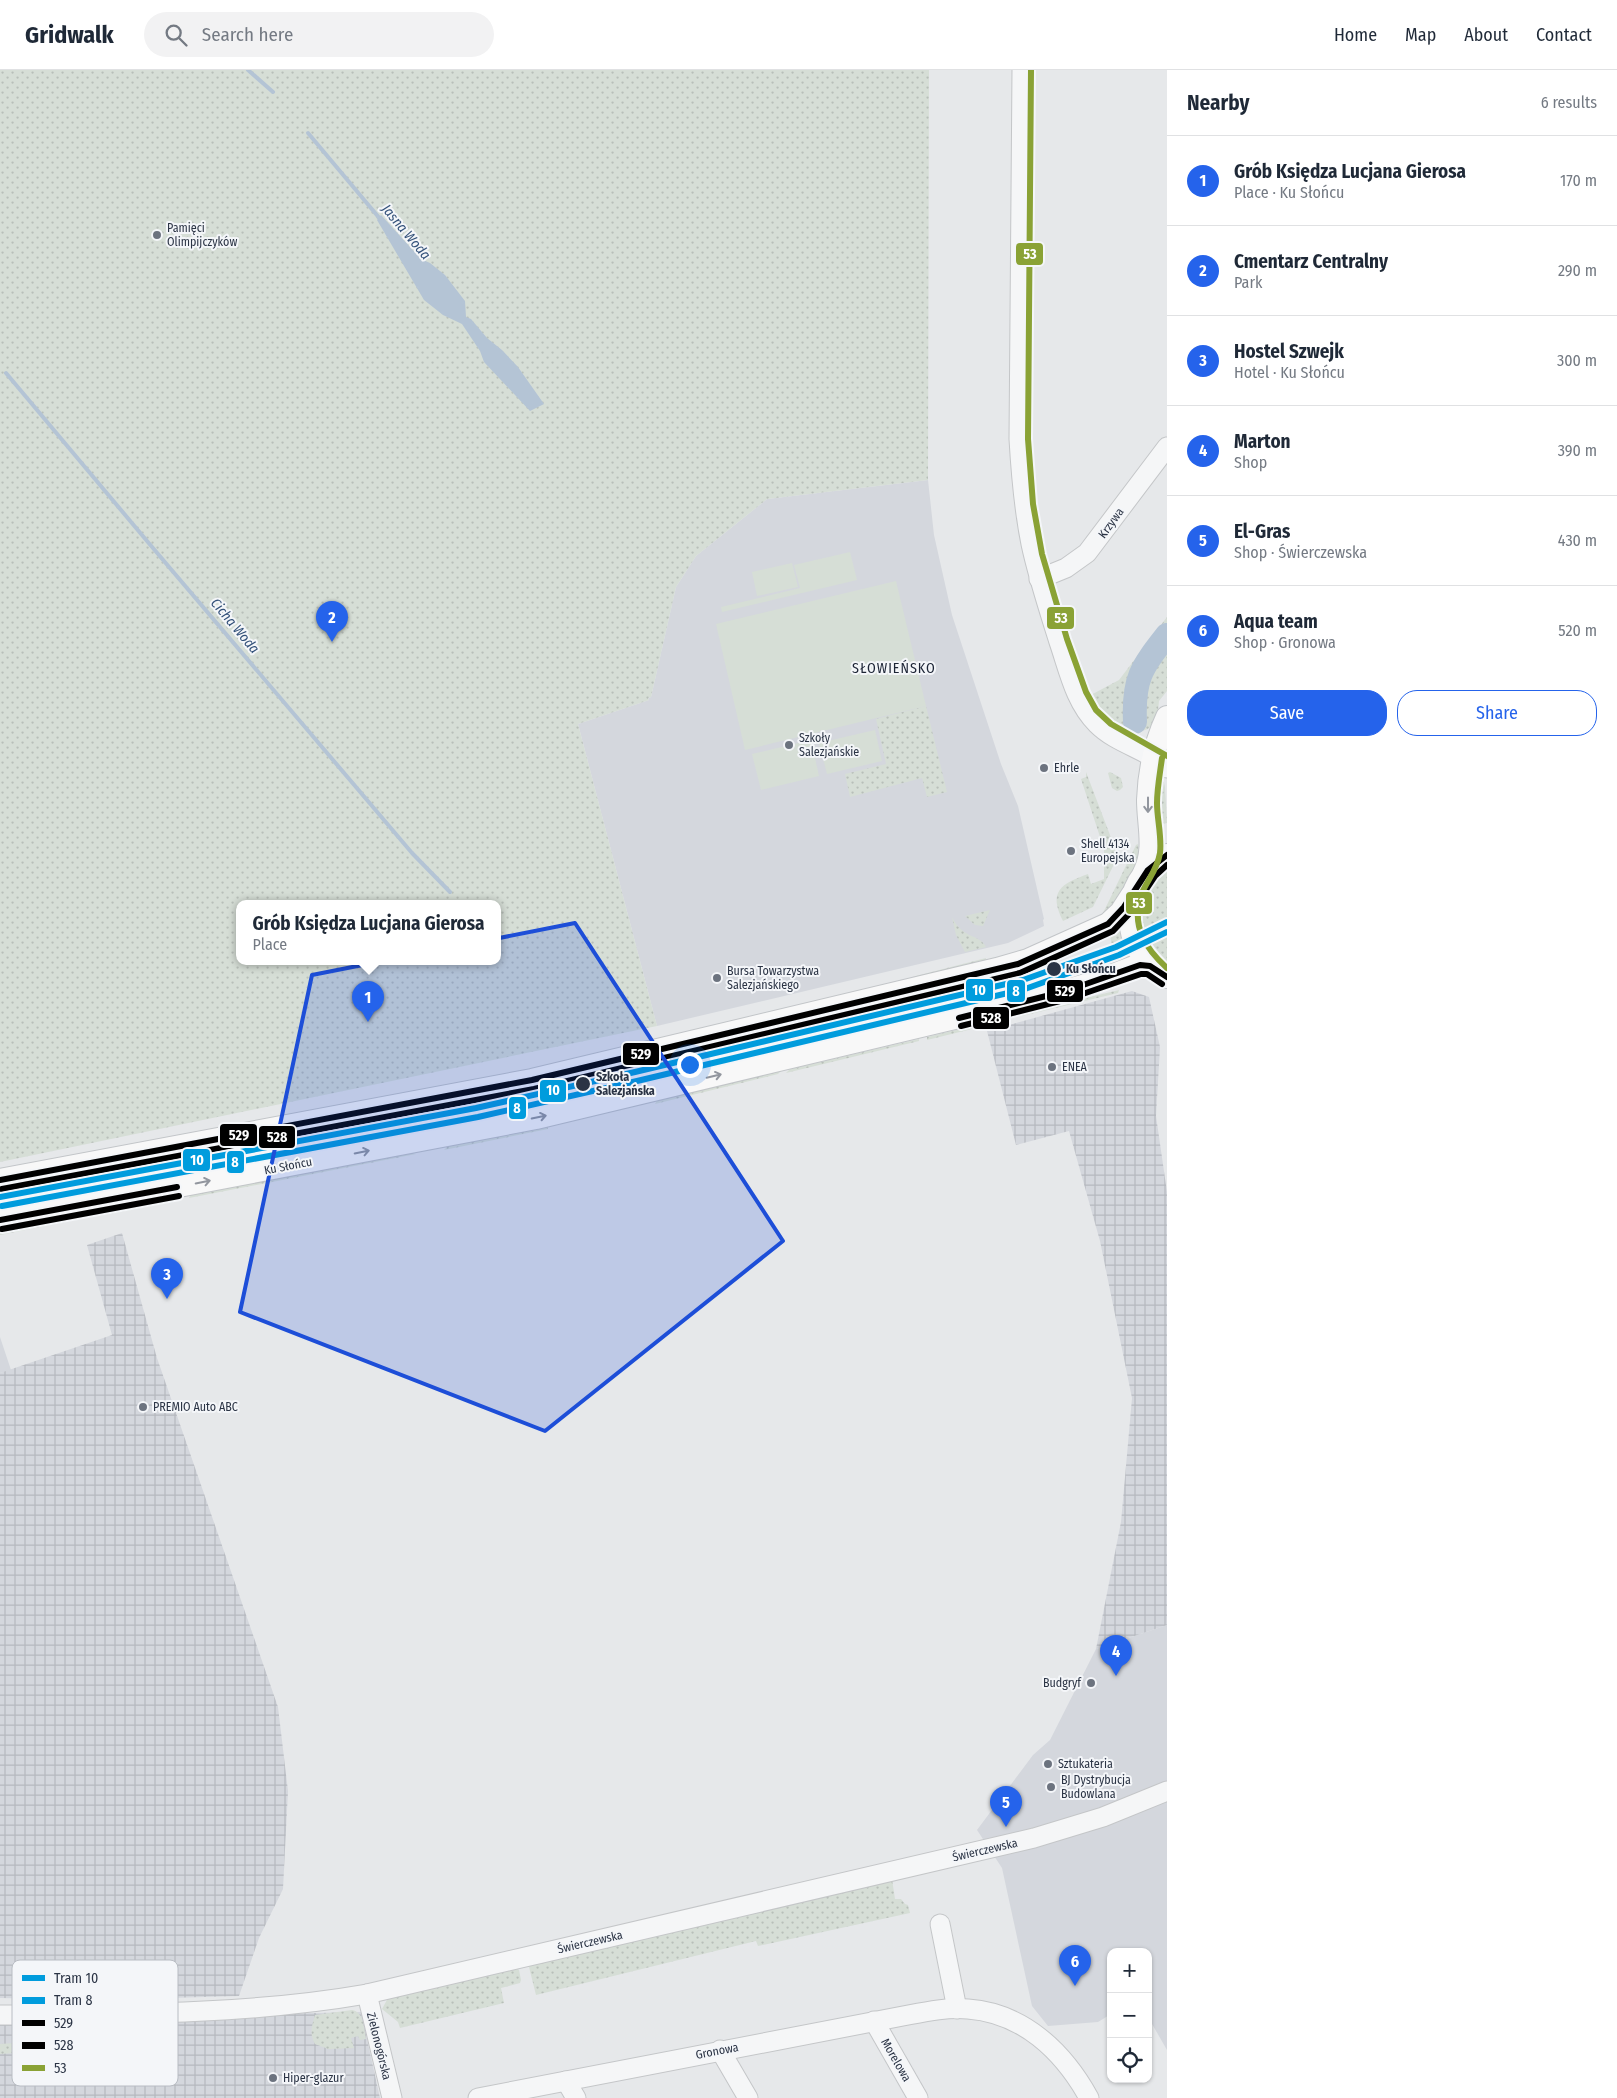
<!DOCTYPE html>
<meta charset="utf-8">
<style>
:root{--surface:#fff;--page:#f2f2f3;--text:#1f2937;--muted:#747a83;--line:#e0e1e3;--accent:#2563eb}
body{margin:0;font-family:"Fira Sans Condensed",sans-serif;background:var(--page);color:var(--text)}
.controls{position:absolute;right:15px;bottom:15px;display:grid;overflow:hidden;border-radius:10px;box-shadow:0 1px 4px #0004}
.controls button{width:45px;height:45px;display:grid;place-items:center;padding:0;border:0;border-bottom:1px solid var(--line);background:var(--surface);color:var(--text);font:25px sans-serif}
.you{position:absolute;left:689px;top:994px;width:18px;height:18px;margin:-12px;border:4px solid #fff;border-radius:50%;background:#1a73e8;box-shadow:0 0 0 8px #1a73e833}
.badge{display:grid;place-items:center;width:32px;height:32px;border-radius:50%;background:var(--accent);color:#fff;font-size:16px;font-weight:700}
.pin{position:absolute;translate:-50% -41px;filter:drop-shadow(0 1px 2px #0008)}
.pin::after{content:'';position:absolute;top:26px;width:18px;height:15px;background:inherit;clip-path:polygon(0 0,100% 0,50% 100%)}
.popup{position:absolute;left:236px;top:830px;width:265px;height:65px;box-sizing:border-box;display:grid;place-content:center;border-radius:10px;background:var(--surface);filter:drop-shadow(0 1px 4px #0005);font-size:16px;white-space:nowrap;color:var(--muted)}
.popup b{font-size:19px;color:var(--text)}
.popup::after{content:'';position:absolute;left:50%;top:100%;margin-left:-10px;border:10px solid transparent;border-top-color:var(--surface)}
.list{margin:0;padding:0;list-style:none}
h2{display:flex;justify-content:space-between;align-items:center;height:65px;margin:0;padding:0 20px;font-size:21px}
h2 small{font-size:16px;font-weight:400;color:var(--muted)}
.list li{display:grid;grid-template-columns:32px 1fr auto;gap:15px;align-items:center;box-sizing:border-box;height:90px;padding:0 20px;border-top:1px solid var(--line)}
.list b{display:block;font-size:19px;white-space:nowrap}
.list p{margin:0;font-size:16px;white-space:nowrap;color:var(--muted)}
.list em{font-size:16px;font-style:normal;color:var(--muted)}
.actions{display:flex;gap:10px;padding:15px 20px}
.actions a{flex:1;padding:11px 0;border:1px solid var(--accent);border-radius:20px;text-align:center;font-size:18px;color:var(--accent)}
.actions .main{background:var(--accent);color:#fff}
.icon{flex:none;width:28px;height:28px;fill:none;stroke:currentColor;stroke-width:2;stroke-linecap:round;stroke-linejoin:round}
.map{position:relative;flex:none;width:1167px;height:2028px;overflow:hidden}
header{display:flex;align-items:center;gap:30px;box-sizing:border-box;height:70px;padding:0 25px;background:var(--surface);border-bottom:1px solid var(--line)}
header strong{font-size:24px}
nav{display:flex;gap:28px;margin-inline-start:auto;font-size:18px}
.search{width:350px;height:45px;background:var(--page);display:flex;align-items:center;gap:12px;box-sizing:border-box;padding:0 18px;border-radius:28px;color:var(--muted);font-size:19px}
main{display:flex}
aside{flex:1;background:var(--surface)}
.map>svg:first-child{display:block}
.built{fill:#d4d7dd}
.industrial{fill:url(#industrial-grid)}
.grass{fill:url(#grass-dots);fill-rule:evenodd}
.pitch{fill:#d6ded6}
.water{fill:#b4c4d5}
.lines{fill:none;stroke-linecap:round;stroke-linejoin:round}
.stream{stroke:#b4c4d5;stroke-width:4}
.river{stroke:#b4c4d5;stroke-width:24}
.minor-casing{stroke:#c4c6c8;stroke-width:21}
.major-casing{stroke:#c2c5c8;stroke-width:24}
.minor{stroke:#f5f6f7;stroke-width:19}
.major{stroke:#f8f8f8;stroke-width:22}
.bus-1-casing{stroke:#f4f6f9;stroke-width:10}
.bus-2-casing{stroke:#f4f6f9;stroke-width:10}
.bus-3-casing{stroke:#f4f6f9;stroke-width:10}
.bus-1{stroke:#000;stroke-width:6}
.bus-2{stroke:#000;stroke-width:6}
.bus-3{stroke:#8aa235;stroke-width:6}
.tram-1-casing{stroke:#f4f6f9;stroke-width:10}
.tram-2-casing{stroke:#f4f6f9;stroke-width:10}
.tram-1{stroke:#009cdd;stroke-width:6}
.tram-2{stroke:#009cdd;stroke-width:6}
.oneway{stroke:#92969e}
.marked{fill:#1d4ed8;fill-opacity:0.2;stroke:#1d4ed8;stroke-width:4;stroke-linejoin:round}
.poi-dot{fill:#6c737f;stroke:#f4f6f9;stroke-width:2}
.stop-dot{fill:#2b3445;stroke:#f4f6f9;stroke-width:2}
.labels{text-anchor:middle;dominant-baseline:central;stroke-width:4;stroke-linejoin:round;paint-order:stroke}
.poi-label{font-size:12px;fill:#2b3445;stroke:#f4f6f9;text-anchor:start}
.street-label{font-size:12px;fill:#2b3445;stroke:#f4f6f9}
.stop-label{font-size:12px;font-weight:bold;fill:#2b3445;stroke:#f4f6f9;text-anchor:start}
.water-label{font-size:14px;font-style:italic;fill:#34527a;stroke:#f4f6f9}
.neighbourhood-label{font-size:14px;letter-spacing:1px;fill:#1d2536;stroke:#f4f6f9}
.key{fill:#f4f6f9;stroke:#b8bcc3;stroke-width:1}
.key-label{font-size:14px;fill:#2b3445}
.line-badge{stroke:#f4f6f9;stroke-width:2}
.badge-label{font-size:14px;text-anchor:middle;font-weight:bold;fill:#fff}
</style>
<header>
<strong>Gridwalk</strong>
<div class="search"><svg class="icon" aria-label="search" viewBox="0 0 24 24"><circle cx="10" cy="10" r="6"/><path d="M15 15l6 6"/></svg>Search here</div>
<nav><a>Home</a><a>Map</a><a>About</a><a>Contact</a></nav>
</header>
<main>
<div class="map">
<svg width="1167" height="2028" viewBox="0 0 1167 2028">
<defs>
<pattern id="industrial-grid" width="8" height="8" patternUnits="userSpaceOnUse" patternTransform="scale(1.25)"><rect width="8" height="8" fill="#d4d7dd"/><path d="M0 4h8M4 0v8" fill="none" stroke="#b6b9bf"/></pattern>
<pattern id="grass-dots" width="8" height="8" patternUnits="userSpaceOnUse" patternTransform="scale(1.25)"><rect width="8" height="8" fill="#d6ded6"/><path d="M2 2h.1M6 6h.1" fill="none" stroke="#b8bfb9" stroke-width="1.8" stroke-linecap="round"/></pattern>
</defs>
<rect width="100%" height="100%" fill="#e6e8ea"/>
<g class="built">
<path d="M 928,410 L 934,465 L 952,545 L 1001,694 L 1018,736 L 1044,849 L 1043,850 L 1044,856 L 1008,873 L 657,956 L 578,654 L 649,630 L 648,628 L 651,627 L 676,517 L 696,486 L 767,429 Z"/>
<path d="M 0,1267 L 11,1300 L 0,1303 Z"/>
<path d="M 1167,1555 L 1167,1980 L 1148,1947 L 1148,1882 L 1111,1882 L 1111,1944 L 1098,1952 L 1048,1956 L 1032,1936 L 1002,1798 L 977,1760 L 1033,1685 L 1050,1670 L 1096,1579 Z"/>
</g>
<g class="industrial">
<path d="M 1132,921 L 1149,927 L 1160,977 L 1156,1046 L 1167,1122 L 1167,1555 L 1096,1579 L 1121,1452 L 1132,1328 L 1100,1171 L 1069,1061 L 1016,1075 L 987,961 Z"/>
<path d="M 122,1163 L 157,1288 L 278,1637 L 288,1721 L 283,1819 L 259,1868 L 239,1926 L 99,1930 L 0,1928 L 0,1303 L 112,1265 L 87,1175 Z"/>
<path d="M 361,1942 L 380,2028 L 0,2028 L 0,1950 Z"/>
</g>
<g class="grass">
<path d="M 0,0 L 929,0 L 928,410 L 767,429 L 696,486 L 676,517 L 651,627 L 648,628 L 649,630 L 578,654 L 657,956 L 0,1092 ZM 239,833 L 497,833 L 497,891 L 239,891 Z"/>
<path d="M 1167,547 L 1167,621 L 1159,631 L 1157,650 L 1148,659 L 1133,664 C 1114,657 1099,645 1089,626 L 1119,610 Z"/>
<path d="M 926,636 L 947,722 L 927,727 L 922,708 L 850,727 L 845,704 L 886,694 L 876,649 Z"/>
<path d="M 1086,702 L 1118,786 L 1093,837 L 1063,851 C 1048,821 1061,814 1088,804 L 1091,814 L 1104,809 L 1104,779 L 1081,709 L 1086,707 Z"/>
<path d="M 1110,702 L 1121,708 L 1123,717 L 1120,720 L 1117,721 L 1112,718 L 1108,703 Z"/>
<path d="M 1162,704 L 1165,717 L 1167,753 L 1156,756 L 1157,711 Z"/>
<path d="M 1138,774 C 1142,795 1119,832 1105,847 L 1103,843 L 1136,775 Z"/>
<path d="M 1167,797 L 1167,897 L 1143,870 L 1139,833 L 1154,807 Z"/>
<path d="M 990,840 L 983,856 L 975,855 L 965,846 Z"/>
<path d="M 952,847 C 962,869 980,864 986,877 L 965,882 L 956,865 Z"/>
<path d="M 1119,858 L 1122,872 L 1130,888 L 1119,895 L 1112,876 L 1109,861 Z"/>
<path d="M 986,888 L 985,894 L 951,903 L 912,907 Z"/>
<path d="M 989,908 L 990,915 L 643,999 L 643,995 Z"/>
<path d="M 1119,920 L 1118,923 L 1022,946 L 1023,943 Z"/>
<path d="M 1006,948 L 1009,950 L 927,970 L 927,967 Z"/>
<path d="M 919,969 L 919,971 L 786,1003 L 790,999 Z"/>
<path d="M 787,995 L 778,1004 L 655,1034 L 659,1027 Z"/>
<path d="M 543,1014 L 545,1020 L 439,1042 L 440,1039 Z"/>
<path d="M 536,1035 L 537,1041 L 444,1057 L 441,1053 Z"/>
<path d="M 404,1042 L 411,1048 L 0,1125 L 0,1117 Z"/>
<path d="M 546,1052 L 548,1059 L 444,1080 L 449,1075 Z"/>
<path d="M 413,1059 L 412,1062 L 0,1144 L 0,1137 Z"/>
<path d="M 401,1081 L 416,1084 L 189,1128 L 192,1121 Z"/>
<path d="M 166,1125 L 173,1132 L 99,1146 L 101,1140 Z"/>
<path d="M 90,1142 L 91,1147 L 0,1165 L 0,1156 Z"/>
<path d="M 892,1809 L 895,1829 L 901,1829 L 905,1834 L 908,1835 L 910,1843 L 758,1876 L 756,1871 L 536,1925 L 529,1897 L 531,1894 Z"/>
<path d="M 516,1897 L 519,1900 L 521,1910 L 520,1913 L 501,1918 L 504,1933 L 400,1958 L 398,1952 L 382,1939 L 388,1928 Z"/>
<path d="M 352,1940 C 364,1942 364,1958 366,1969 L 360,1970 L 358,1966 L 351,1968 L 354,1978 L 328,1979 L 315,1974 C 309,1964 312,1955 315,1945 Z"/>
<path d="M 130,1952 L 146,1952 L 151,1955 L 154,1978 L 27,1983 L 27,1973 L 77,1971 L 77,1963 L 128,1961 L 128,1955 Z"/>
<path d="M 15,1973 L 15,1983 L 0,1984 L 0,1974 Z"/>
</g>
<g class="pitch">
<path d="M 850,482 L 857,510 L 722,542 L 721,537 L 800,518 L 794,495 Z"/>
<path d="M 792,493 L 798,517 L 757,526 L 752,502 Z"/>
<path d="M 896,511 L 926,636 L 745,680 L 716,554 Z"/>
<path d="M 875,660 L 882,691 L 827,704 L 819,673 Z"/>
<path d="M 811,670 L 819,706 L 761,720 L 752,684 Z"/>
</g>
<path class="water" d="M 381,145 L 421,189 L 430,193 L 445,205 L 465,231 L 466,247 L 471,249 L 487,268 L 502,280 L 518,297 L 544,334 L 530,341 L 484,292 L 480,281 L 462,254 L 443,245 L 424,230 L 377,150 Z"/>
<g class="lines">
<g class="stream">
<path d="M 248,0 L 273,22"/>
<path d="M 308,63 L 381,150"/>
<path d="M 6,303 L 147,471 L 412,783 L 450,822"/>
</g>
<path class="river" d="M 1135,652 C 1133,609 1141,598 1167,565"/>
<defs>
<g id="minor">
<path d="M 1022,0 L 1019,369 C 1021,404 1024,439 1031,474 C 1038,507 1049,540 1059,572 C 1069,601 1075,632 1097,654 C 1118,675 1148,679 1167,698"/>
<path d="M 1039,509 L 1066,498 L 1087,483 L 1167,377"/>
<path d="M 631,987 L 640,1024"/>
<path d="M 423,1032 L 429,1069"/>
<path d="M 940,1854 L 957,1939"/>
<path d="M 367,1924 L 392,2028"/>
<path d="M 0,1945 C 122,1944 246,1945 367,1924 L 1034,1768 L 1103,1747 L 1167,1721"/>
<path d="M 874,1951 L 918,2028"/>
<path d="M 720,1980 L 748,2028"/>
<path d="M 566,2011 L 576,2028"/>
<path d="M 478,2028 L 903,1946 C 924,1942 946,1937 968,1939 C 1023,1943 1063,1981 1089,2028"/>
</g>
<g id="major">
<path d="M 1167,785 C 1117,811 1118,881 1167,907"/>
<path d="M 1144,803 C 1156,779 1148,755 1148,730 C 1149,702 1155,673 1167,647"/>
<path d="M 0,1110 L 532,1010 L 997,899 L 1028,890 L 1108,854 L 1121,842 L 1132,825"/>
<path d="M 0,1150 L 536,1048 L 1051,925 L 1089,914 L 1134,897 L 1145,895 L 1153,898"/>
</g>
</defs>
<use href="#minor" class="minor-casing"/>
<use href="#major" class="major-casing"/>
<use href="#minor" class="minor"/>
<use href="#major" class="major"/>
<defs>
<g id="bus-1">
<path d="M 959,948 L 1066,921 L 1140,895 L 1150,896 L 1167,907"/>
<path d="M 0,1110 L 532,1010 L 1018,894 L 1108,854 L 1124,837 L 1148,800 L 1167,785"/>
<path d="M 0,1150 L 177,1117"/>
</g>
<g id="bus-2">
<path d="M 961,956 L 1068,929 L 1141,904 L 1147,904 L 1162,914"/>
<path d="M 2,1119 L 534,1019 L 1020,903 L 1113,861 L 1131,842 L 1155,806 L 1167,795"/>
<path d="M 2,1159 L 179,1126"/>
</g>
<g id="bus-3">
<path d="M 1031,0 L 1028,369 L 1033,434 L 1042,484 L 1067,569 L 1086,622 L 1096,640 L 1111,654 L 1167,686"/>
<path d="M 1162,688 C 1160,703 1157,719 1157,733 C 1157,749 1162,767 1160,783 C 1157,802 1145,812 1140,828 C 1132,858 1146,879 1167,898"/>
</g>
</defs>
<use href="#bus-1" class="bus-1-casing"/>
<use href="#bus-2" class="bus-2-casing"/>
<use href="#bus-3" class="bus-3-casing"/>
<use href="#bus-1" class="bus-1"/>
<use href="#bus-2" class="bus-2"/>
<use href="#bus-3" class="bus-3"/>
<defs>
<path id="tram-1" d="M 0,1127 L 476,1038 L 635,1002 L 1023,910 L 1116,877 L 1167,852"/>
<path id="tram-2" d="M 2,1136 L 478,1047 L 637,1011 L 1025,919 L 1119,885 L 1167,862"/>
</defs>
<use href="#tram-1" class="tram-1-casing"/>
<use href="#tram-2" class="tram-2-casing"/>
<use href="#tram-1" class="tram-1"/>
<use href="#tram-2" class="tram-2"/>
</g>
<defs><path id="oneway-shaft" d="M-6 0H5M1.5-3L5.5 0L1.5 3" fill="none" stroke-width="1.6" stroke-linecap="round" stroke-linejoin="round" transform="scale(1.25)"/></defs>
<g class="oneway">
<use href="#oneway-shaft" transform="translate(1148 735) rotate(90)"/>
<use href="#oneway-shaft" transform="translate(714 1006) rotate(-13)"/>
<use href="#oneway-shaft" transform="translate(539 1047) rotate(-12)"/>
<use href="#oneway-shaft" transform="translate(362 1082) rotate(-11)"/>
<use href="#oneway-shaft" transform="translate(203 1112) rotate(-11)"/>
</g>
<path class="marked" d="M 575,853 L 783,1171 L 545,1361 L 240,1242 L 312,905 Z"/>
<g class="poi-dot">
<circle cx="157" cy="165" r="5"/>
<circle cx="789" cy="675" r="5"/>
<circle cx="1044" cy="698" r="5"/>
<circle cx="1071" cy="781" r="5"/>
<circle cx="717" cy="908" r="5"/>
<circle cx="1052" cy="997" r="5"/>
<circle cx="143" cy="1337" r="5"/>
<circle cx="1091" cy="1613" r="5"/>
<circle cx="1048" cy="1694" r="5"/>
<circle cx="1051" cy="1717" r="5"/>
<circle cx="273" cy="2008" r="5"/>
</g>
<g class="stop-dot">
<circle cx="1054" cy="899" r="8"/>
<circle cx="583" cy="1014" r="8"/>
</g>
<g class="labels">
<g class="poi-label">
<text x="167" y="158">Pamięci<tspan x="167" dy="14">Olimpijczyków</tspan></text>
<text x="799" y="668">Szkoły<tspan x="799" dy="14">Salezjańskie</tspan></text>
<text x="1054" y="698">Ehrle</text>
<text x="1081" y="774">Shell 4134<tspan x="1081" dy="14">Europejska</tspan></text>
<text x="727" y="901">Bursa Towarzystwa<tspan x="727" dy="14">Salezjańskiego</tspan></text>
<text x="1062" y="997">ENEA</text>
<text x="153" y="1337">PREMIO Auto ABC</text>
<text x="1081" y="1613" text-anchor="end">Budgryf</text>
<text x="1058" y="1694">Sztukateria</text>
<text x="1061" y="1710">BJ Dystrybucja<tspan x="1061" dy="14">Budowlana</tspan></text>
<text x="283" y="2008">Hiper-glazur</text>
</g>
<g class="street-label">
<text transform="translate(1111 453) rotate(-54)">Krzywa</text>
<text transform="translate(288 1096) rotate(-11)">Ku Słońcu</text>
<text transform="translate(985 1780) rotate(-13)">Świerczewska</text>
<text transform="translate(590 1872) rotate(-13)">Świerczewska</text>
<text transform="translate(379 1976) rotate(76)">Zielonogórska</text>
<text transform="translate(717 1981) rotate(-11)">Gronowa</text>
<text transform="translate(896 1990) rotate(60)">Morelowa</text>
</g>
<g class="stop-label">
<text x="1066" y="899">Ku Słońcu</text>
<text x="596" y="1007">Szkoła<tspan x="596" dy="14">Salezjańska</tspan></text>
</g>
<g class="water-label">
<text transform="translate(406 162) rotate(50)">Jasna Woda</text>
<text transform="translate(235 556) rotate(50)">Cicha Woda</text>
</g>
<g class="neighbourhood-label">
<text x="894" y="598">SŁOWIEŃSKO</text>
</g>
</g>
<rect x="12" y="1890" width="166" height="126" rx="8" class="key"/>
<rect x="22" y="1905" width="23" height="6" fill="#009cdd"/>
<rect x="22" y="1927" width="23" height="7" fill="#009cdd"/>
<rect x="22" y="1950" width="23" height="6" fill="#000"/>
<rect x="22" y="1972" width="23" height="7" fill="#000"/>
<rect x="22" y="1995" width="23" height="6" fill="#8aa235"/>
<g class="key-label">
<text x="54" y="1913">Tram 10</text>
<text x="54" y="1935">Tram 8</text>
<text x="54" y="1958">529</text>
<text x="54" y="1980">528</text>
<text x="54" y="2003">53</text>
</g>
<g class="line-badge">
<rect x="1015" y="172" width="29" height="24" rx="5" fill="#8aa235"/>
<rect x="1046" y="536" width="29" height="24" rx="5" fill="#8aa235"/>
<rect x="1125" y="821" width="28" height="24" rx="5" fill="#8aa235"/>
<rect x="965" y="908" width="29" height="24" rx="5" fill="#009cdd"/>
<rect x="1006" y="909" width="20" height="24" rx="5" fill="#009cdd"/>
<rect x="1046" y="909" width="38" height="24" rx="5" fill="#000"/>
<rect x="972" y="936" width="38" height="24" rx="5" fill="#000"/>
<rect x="622" y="972" width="38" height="24" rx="5" fill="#000"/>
<rect x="539" y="1009" width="28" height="24" rx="5" fill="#009cdd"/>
<rect x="508" y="1026" width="19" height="24" rx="5" fill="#009cdd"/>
<rect x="219" y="1053" width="39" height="24" rx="5" fill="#000"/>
<rect x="258" y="1055" width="38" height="24" rx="5" fill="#000"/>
<rect x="182" y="1078" width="29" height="24" rx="5" fill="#009cdd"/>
<rect x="226" y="1080" width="19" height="24" rx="5" fill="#009cdd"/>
</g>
<g class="badge-label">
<text x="1030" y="189">53</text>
<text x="1061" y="553">53</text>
<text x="1139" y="838">53</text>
<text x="979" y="925">10</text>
<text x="1016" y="926">8</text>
<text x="1065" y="926">529</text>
<text x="991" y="953">528</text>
<text x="641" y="989">529</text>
<text x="553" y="1025">10</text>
<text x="517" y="1043">8</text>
<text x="239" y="1070">529</text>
<text x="277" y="1072">528</text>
<text x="197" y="1095">10</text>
<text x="235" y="1097">8</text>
</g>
</svg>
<div class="controls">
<button>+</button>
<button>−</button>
<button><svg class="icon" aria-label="locate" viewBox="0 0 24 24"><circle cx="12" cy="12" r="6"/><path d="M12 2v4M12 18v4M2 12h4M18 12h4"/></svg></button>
</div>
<div class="you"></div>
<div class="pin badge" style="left:368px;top:952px">1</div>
<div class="popup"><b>Grób Księdza Lucjana Gierosa</b>Place</div>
<div class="pin badge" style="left:332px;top:572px">2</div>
<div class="pin badge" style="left:167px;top:1229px">3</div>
<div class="pin badge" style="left:1116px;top:1606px">4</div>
<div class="pin badge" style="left:1006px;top:1757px">5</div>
<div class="pin badge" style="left:1075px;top:1916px">6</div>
</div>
<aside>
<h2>Nearby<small>6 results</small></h2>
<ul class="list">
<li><span class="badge">1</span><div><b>Grób Księdza Lucjana Gierosa</b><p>Place · Ku Słońcu</p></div><em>170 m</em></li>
<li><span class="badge">2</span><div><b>Cmentarz Centralny</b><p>Park</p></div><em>290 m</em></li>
<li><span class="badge">3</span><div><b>Hostel Szwejk</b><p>Hotel · Ku Słońcu</p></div><em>300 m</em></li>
<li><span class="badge">4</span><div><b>Marton</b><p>Shop</p></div><em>390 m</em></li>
<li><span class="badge">5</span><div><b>El-Gras</b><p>Shop · Świerczewska</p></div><em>430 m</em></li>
<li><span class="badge">6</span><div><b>Aqua team</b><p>Shop · Gronowa</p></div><em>520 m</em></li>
</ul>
<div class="actions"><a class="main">Save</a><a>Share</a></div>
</aside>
</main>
